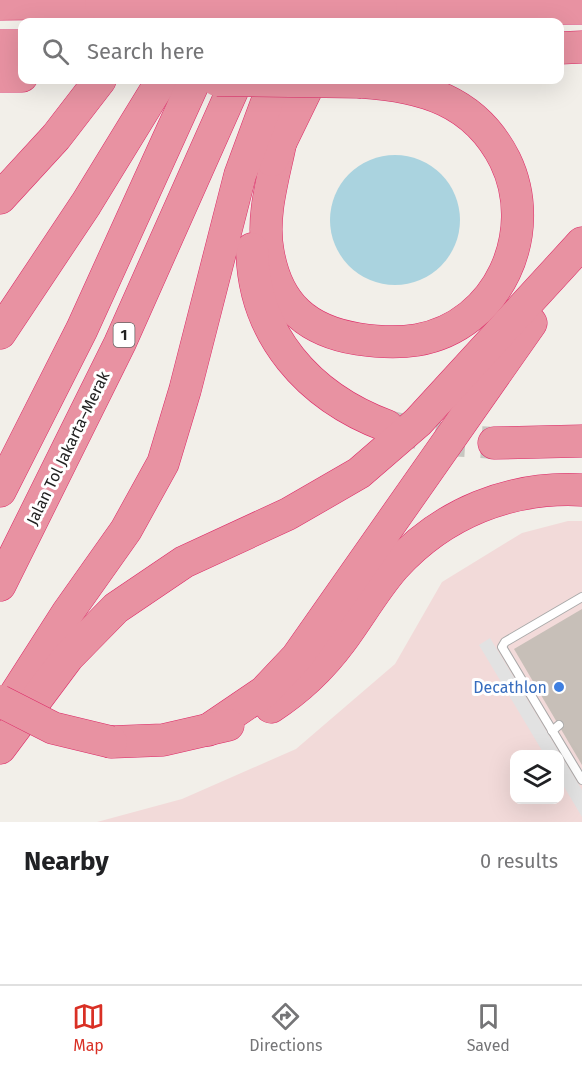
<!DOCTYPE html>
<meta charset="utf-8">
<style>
:root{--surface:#fff;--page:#f6f6f6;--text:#202124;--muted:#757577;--line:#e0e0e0;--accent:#d93025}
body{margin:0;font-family:"Fira Sans",sans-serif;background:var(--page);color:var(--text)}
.controls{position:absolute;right:18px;bottom:18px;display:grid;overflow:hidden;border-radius:12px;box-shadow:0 6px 24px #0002}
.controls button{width:54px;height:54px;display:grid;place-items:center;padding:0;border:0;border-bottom:2px solid var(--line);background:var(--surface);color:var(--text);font:30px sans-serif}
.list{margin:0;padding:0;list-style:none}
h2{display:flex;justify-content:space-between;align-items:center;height:78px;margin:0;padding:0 24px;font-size:26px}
h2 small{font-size:20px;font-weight:400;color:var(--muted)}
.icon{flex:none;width:33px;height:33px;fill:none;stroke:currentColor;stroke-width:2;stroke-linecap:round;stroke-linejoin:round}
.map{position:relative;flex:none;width:582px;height:822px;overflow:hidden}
.search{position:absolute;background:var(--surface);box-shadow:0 6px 24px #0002;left:18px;right:18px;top:18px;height:66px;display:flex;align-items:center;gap:15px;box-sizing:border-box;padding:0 21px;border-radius:12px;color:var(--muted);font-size:22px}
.sheet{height:162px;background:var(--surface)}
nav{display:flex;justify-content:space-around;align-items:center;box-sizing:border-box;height:84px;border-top:2px solid var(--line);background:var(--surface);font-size:16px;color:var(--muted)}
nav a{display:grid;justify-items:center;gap:3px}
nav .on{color:var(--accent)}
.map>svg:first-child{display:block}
.commercial{fill:#f2dad9;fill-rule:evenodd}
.parking{fill:#e2e2e2}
.water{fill:#aad3df}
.building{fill:#c7bfb8}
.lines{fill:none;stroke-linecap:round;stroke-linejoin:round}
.highway-tunnel{stroke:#c8c6c1;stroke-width:32;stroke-dasharray:32 16;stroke-linecap:butt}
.lane-casing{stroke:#a9a9a9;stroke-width:10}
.highway-casing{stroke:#dc2a67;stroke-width:33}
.lane{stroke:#fff;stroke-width:8}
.highway{stroke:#e892a2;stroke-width:32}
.highway-bridge-casing{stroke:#dc2a67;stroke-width:33;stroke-linecap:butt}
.highway-bridge{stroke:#e892a2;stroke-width:32}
.shop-dot{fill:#3f7fe0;stroke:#fff;stroke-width:2}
.labels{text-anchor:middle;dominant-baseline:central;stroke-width:6;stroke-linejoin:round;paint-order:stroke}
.shield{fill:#fff;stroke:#646464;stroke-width:1.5}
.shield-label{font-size:15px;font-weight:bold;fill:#222}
.street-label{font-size:16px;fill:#222;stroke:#fff}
.shop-label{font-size:16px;fill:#366cbe;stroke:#fff;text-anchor:end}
</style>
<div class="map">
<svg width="582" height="822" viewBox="0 0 582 822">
<rect width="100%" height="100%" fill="#f2efe9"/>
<path class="commercial" d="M 568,521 L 582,521 L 582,822 L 97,822 L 182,799 L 296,749 L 395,664 L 442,582 L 522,533 ZM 514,754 L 560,754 L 560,800 L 514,800 Z"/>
<path class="parking" d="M 490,638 L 582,790 L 582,817 L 560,780 L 560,754 L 544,754 L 479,645 Z"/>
<circle class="water" cx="395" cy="220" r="65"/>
<path class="building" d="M 582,609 L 582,765 L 514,649 Z"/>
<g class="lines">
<path class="highway-tunnel" d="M 387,426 L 449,440 L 494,443"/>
<defs>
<g id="lane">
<path d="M 582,597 L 505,642 L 502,647 L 582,780"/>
<path d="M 552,731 L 559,725"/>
</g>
<g id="highway">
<path d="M 0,4 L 101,3"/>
<path d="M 381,9 L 582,8"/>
<path d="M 0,46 L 22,46"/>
<path d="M 560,48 L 582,47"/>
<path d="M 0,76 L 22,76"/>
<path d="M 281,140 C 274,176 261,215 268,252 C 277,305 307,331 358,339 C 378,342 398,343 417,340 C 499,326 540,232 505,160 C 475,100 422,86 361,82"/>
<path d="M 272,160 L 311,80"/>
<path d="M 0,198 L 56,137 L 100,80"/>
<path d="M 252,249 C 253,335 309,397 387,426"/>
<path d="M 0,333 L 86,204 L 162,80"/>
<path d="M 494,443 L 582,441"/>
<path d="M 0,491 L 82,329 L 195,80"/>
<path d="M 0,585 L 120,343 L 237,80"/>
<path d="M 9,704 L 68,612 L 126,530 L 163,463 L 185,390 L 240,175 L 275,80"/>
<path d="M 271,707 C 299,689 321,668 341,641 C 359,617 374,590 394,567 C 443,513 510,486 582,490"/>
<path d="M 208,730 L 264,692 L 297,657 L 531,323"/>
<path d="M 111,742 L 163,740 L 228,725"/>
<path d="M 0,748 L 68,657 L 116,608 L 184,562 L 288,514 L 359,473 L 418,422 L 582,243"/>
</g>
</defs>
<use href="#lane" class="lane-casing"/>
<use href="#highway" class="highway-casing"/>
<use href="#lane" class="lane"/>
<use href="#highway" class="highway"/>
<defs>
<g id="highway-bridge">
<path d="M 101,3 L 381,9"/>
<path d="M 217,80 L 361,82"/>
<path d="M 0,701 L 53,728 L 111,742"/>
</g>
</defs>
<use href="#highway-bridge" class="highway-bridge-casing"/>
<use href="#highway-bridge" class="highway-bridge"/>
</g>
<circle class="shop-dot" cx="559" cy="687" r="6"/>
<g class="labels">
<rect class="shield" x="113.5" y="323" width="21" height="24" rx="4.5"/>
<g class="shield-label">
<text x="124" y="335">1</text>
</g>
<g class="street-label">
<text transform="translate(68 448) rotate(-64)">Jalan Tol Jakarta–Merak</text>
</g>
<g class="shop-label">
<text x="547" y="687">Decathlon</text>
</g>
</g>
</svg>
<div class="controls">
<button><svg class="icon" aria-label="layers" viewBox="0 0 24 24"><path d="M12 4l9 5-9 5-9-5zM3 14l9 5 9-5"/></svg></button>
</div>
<div class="search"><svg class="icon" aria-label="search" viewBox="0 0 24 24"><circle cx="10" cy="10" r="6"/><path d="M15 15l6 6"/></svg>Search here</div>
</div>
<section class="sheet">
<h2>Nearby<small>0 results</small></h2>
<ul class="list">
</ul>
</section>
<nav>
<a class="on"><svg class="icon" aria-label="map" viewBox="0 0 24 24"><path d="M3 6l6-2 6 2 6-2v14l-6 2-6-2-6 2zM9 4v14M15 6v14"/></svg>Map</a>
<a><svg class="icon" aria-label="directions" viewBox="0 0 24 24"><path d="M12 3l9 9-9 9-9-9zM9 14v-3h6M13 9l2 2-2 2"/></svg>Directions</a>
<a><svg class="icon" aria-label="saved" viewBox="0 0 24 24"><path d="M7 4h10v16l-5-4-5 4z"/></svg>Saved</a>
</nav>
